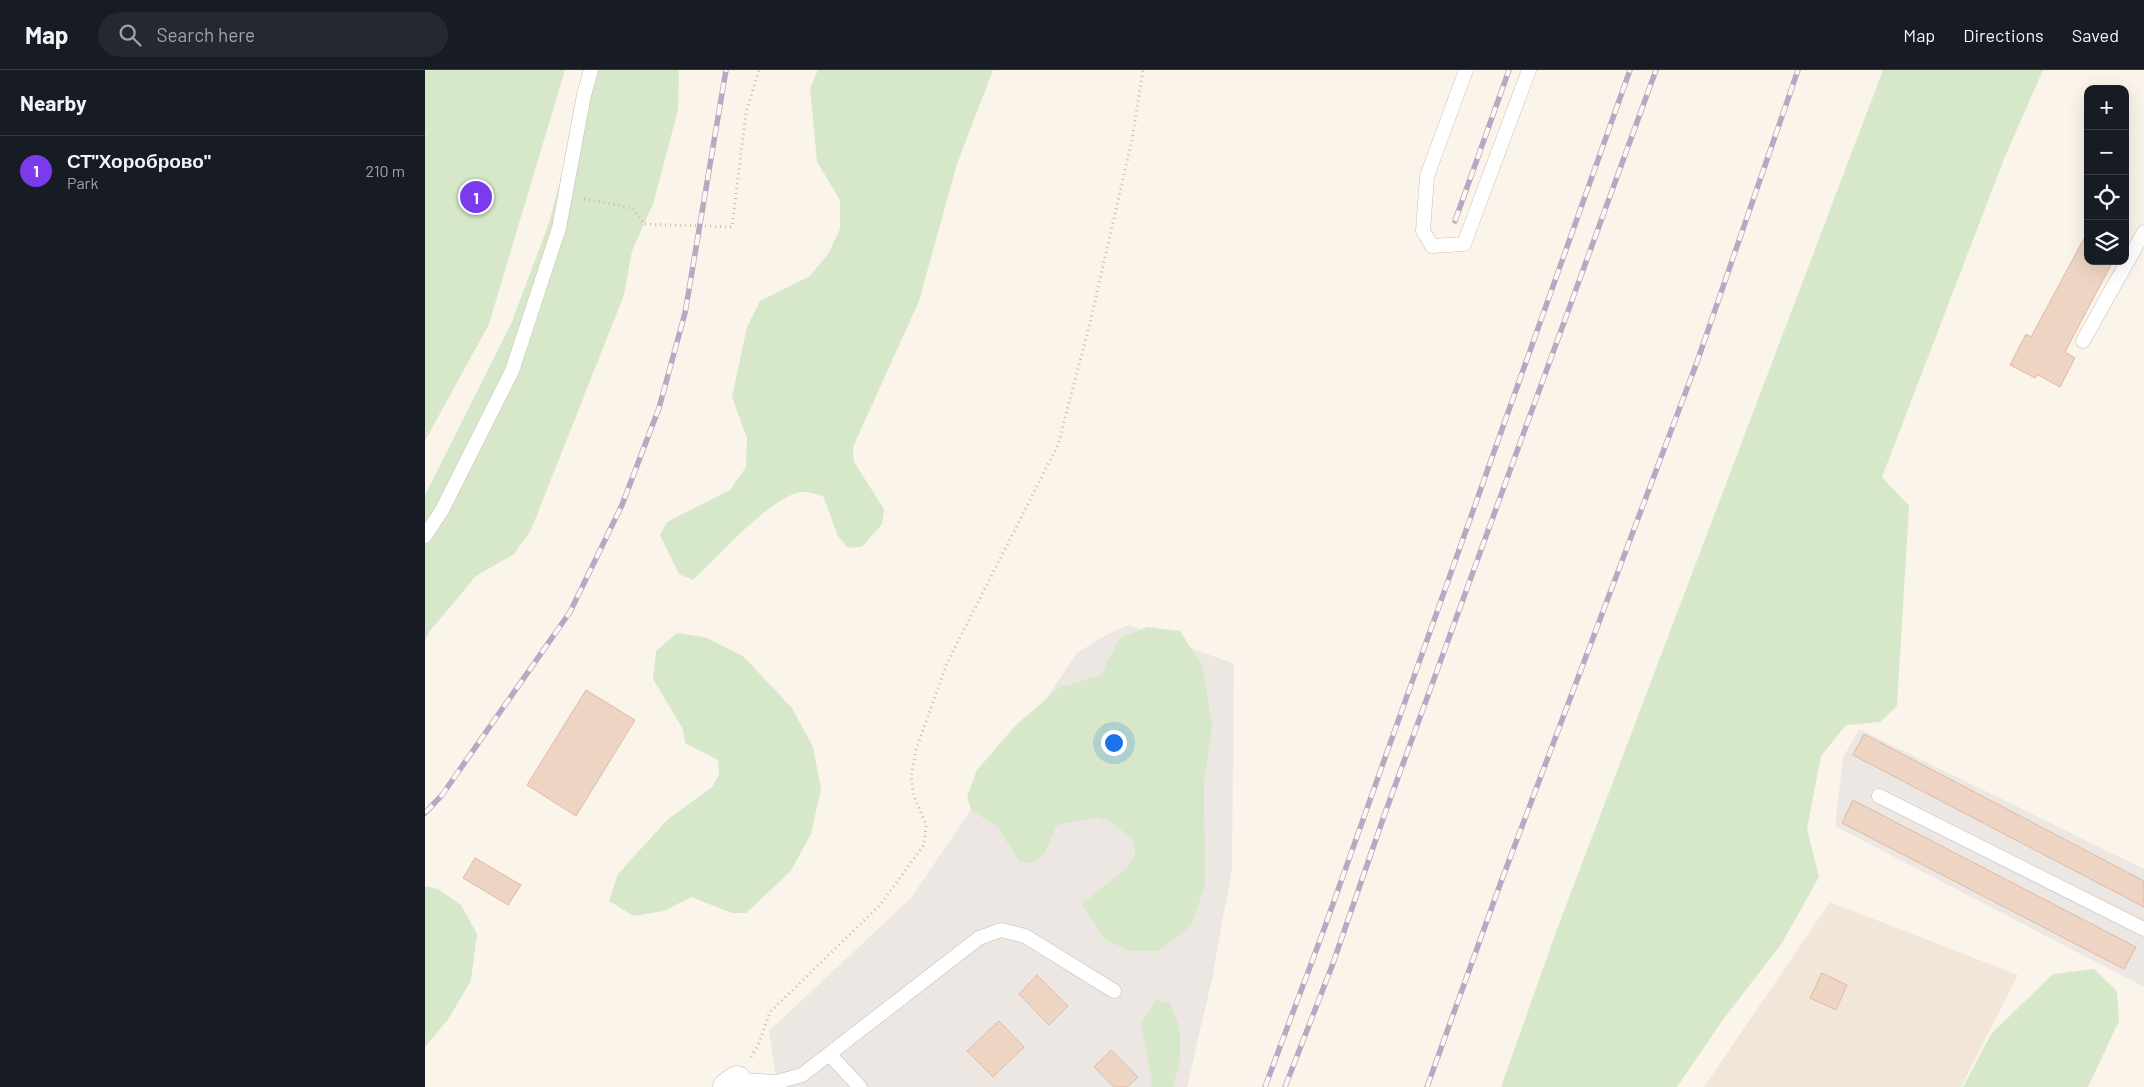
<!DOCTYPE html>
<meta charset="utf-8">
<style>
:root{--surface:#171b24;--page:#242831;--text:#f1f3f6;--muted:#9ea1a6;--line:#363941;--accent:#7c3aed}
body{margin:0;font-family:Barlow,sans-serif;background:var(--page);color:var(--text)}
.controls{position:absolute;right:15px;top:15px;display:grid;overflow:hidden;border-radius:10px;box-shadow:0 5px 20px #0002}
.controls button{width:45px;height:45px;display:grid;place-items:center;padding:0;border:0;border-bottom:1px solid var(--line);background:var(--surface);color:var(--text);font:25px sans-serif}
.you{position:absolute;left:688px;top:672px;width:18px;height:18px;margin:-12px;border:4px solid #fff;border-radius:50%;background:#1a73e8;box-shadow:0 0 0 8px #1a73e833}
.badge{display:grid;place-items:center;width:32px;height:32px;border-radius:50%;background:var(--accent);color:#fff;font-size:16px;font-weight:700}
.pin{position:absolute;translate:-50% -50%;border:2px solid #fff;box-shadow:0 1px 5px #0006}
.list{margin:0;padding:0;list-style:none}
h2{display:flex;justify-content:space-between;align-items:center;height:65px;margin:0;padding:0 20px;font-size:21px}
h2 small{font-size:16px;font-weight:400;color:var(--muted)}
.list li{display:grid;grid-template-columns:32px 1fr auto;gap:15px;align-items:center;box-sizing:border-box;height:70px;padding:0 20px;border-top:1px solid var(--line)}
.list b{display:block;font-size:19px;white-space:nowrap}
.list p{margin:0;font-size:16px;white-space:nowrap;color:var(--muted)}
.list em{font-size:16px;font-style:normal;color:var(--muted)}
.icon{flex:none;width:28px;height:28px;fill:none;stroke:currentColor;stroke-width:2;stroke-linecap:round;stroke-linejoin:round}
.map{position:relative;flex:none;width:1719px;height:1017px;overflow:hidden}
header{display:flex;align-items:center;gap:30px;box-sizing:border-box;height:70px;padding:0 25px;background:var(--surface);border-bottom:1px solid var(--line)}
header strong{font-size:24px}
nav{display:flex;gap:28px;margin-inline-start:auto;font-size:18px}
.search{width:350px;height:45px;background:var(--page);display:flex;align-items:center;gap:12px;box-sizing:border-box;padding:0 18px;border-radius:28px;color:var(--muted);font-size:19px}
main{display:flex}
aside{flex:1;background:var(--surface)}
.map>svg:first-child{display:block}
.residential{fill:#f2e6d9}
.industrial{fill:#ece7e2}
.green{fill:#d6e8c9}
.building{fill:#eed4c3;stroke:#dfbaa5}
.lines{fill:none;stroke-linecap:round;stroke-linejoin:round}
.service-casing{stroke:#ccbcb0;stroke-width:15}
.minor-casing{stroke:#ccbcb0;stroke-width:29}
.path{stroke:#d3b7a6;stroke-width:3;stroke-dasharray:1 4;stroke-linecap:butt}
.service{stroke:#fff;stroke-width:14}
.minor{stroke:#fff;stroke-width:28}
.rail-casing{stroke:#b7a8c4;stroke-width:5.5}
.rail{stroke:#fef8f0;stroke-width:4;stroke-dasharray:11;stroke-linecap:butt}
</style>
<header>
<strong>Map</strong>
<div class="search"><svg class="icon" aria-label="search" viewBox="0 0 24 24"><circle cx="10" cy="10" r="6"/><path d="M15 15l6 6"/></svg>Search here</div>
<nav><a>Map</a><a>Directions</a><a>Saved</a></nav>
</header>
<main>
<aside>
<h2>Nearby<small></small></h2>
<ul class="list">
<li><span class="badge">1</span><div><b>СТ&quot;Хороброво&quot;</b><p>Park</p></div><em>210 m</em></li>
</ul>
</aside>
<div class="map">
<svg width="1719" height="1017" viewBox="0 0 1719 1017">
<rect width="100%" height="100%" fill="#fbf4ea"/>
<path class="residential" d="M 1405,832 L 1593,905 L 1536,1017 L 1279,1017 Z"/>
<g class="industrial">
<path d="M 704,555 L 809,594 L 807,798 L 787,909 L 762,1017 L 349,1017 L 352,1012 L 344,961 L 486,828 L 652,583 L 683,564 Z"/>
<path d="M 1434,659 L 1719,799 L 1719,917 L 1410,756 L 1418,688 Z"/>
</g>
<g class="green">
<path d="M 0,0 L 140,0 L 64,254 L 0,371 Z"/>
<path d="M 159,0 L 254,0 L 253,40 L 228,134 L 207,181 L 199,225 L 106,460 L 89,484 L 51,506 L 5,561 L 0,571 L 0,425 L 86,254 L 124,153 L 145,74 Z"/>
<path d="M 393,0 L 568,0 L 532,94 L 494,231 L 428,377 L 429,392 L 459,439 L 457,454 L 437,477 L 423,478 L 413,466 L 398,426 C 388,423 378,420 368,424 C 337,437 294,485 268,510 L 254,504 L 235,465 L 242,452 L 305,420 L 321,397 L 322,368 L 307,327 L 322,257 L 335,231 L 385,206 L 403,184 L 415,159 L 415,130 L 392,92 L 385,18 Z"/>
<path d="M 1458,0 L 1618,0 L 1579,89 L 1457,407 L 1484,436 L 1472,636 L 1455,652 L 1421,655 L 1396,686 L 1382,759 L 1394,807 L 1357,873 L 1297,951 L 1252,1017 L 1076,1017 L 1131,862 Z"/>
<path d="M 722,557 L 755,561 L 778,597 L 787,656 L 779,713 L 780,815 L 766,856 L 733,881 L 706,881 L 679,869 L 657,834 L 703,797 L 710,784 L 708,770 L 686,752 L 673,747 L 632,755 L 619,784 L 607,793 L 594,791 L 572,756 L 547,741 L 542,727 L 552,700 L 591,655 L 635,617 L 675,606 L 694,569 Z"/>
<path d="M 252,563 L 280,567 L 318,586 L 367,638 L 388,677 L 396,719 L 386,764 L 365,802 L 321,843 L 307,843 L 266,827 L 239,841 L 209,846 L 184,831 L 193,804 L 242,750 L 287,717 L 294,704 L 293,690 L 260,673 L 258,659 L 228,609 L 231,581 Z"/>
<path d="M 0,816 L 13,819 L 36,835 L 52,864 L 46,910 L 24,948 L 0,977 Z"/>
<path d="M 1669,899 L 1692,921 L 1694,951 L 1663,1017 L 1538,1017 L 1566,964 L 1628,904 Z"/>
<path d="M 731,930 L 745,933 L 755,960 L 755,989 L 748,1017 L 726,1017 L 727,1010 L 716,954 Z"/>
</g>
<g class="building">
<path d="M 1663,161 L 1663,191 L 1688,191 L 1640,282 L 1650,288 L 1635,317 L 1613,305 L 1610,308 L 1585,295 L 1601,264 L 1606,267 Z"/>
<path d="M 161,620 L 210,650 L 151,746 L 102,715 Z"/>
<path d="M 1439,664 L 1719,811 L 1719,837 L 1428,685 Z"/>
<path d="M 1428,730 L 1711,877 L 1699,899 L 1417,753 Z"/>
<path d="M 50,788 L 96,815 L 83,835 L 38,808 Z"/>
<path d="M 1397,903 L 1422,915 L 1411,940 L 1385,928 Z"/>
<path d="M 612,905 L 643,936 L 624,955 L 594,924 Z"/>
<path d="M 574,951 L 599,977 L 568,1007 L 542,981 Z"/>
<path d="M 686,980 L 713,1007 L 702,1017 L 689,1017 L 669,997 Z"/>
</g>
<g class="lines">
<defs>
<g id="service">
<path d="M 1041,0 L 1002,106 L 998,161 L 1007,176 L 1039,174 L 1104,0"/>
<path d="M 1658,271 L 1719,162"/>
<path d="M 0,466 L 17,440 L 87,301 L 134,158 L 159,25 L 166,0"/>
<path d="M 1454,726 L 1719,859"/>
<path d="M 404,984 L 435,1017"/>
<path d="M 312,1010 L 352,1012 L 377,1005 L 554,868 L 576,860 L 600,866 L 689,921"/>
</g>
<path id="minor" d="M 302,1017 L 312,1010"/>
</defs>
<use href="#service" class="service-casing"/>
<use href="#minor" class="minor-casing"/>
<g class="path">
<path d="M 159,129 L 207,138 L 219,154 L 307,157 L 321,42 L 334,0"/>
<path d="M 326,987 L 334,973 L 345,942 L 455,835 L 499,775 L 501,755 L 489,726 L 486,707 L 491,680 L 522,593 L 633,375 L 664,257 L 707,70 L 718,0"/>
</g>
<use href="#service" class="service"/>
<use href="#minor" class="minor"/>
<defs>
<g id="rail">
<path d="M 1030,151 L 1084,0"/>
<path d="M 0,743 L 17,725 L 145,542 L 197,435 L 234,338 L 260,243 L 301,0"/>
<path d="M 840,1017 L 898,862 L 1205,0"/>
<path d="M 860,1017 L 907,896 L 959,746 L 1231,0"/>
<path d="M 1002,1017 L 1076,812 L 1272,292 L 1373,0"/>
</g>
</defs>
<use href="#rail" class="rail-casing"/>
<use href="#rail" class="rail"/>
</g>
</svg>
<div class="controls">
<button>+</button>
<button>−</button>
<button><svg class="icon" aria-label="locate" viewBox="0 0 24 24"><circle cx="12" cy="12" r="6"/><path d="M12 2v4M12 18v4M2 12h4M18 12h4"/></svg></button>
<button><svg class="icon" aria-label="layers" viewBox="0 0 24 24"><path d="M12 4l9 5-9 5-9-5zM3 14l9 5 9-5"/></svg></button>
</div>
<div class="you"></div>
<div class="pin badge" style="left:51px;top:127px">1</div>
</div>
</main>
